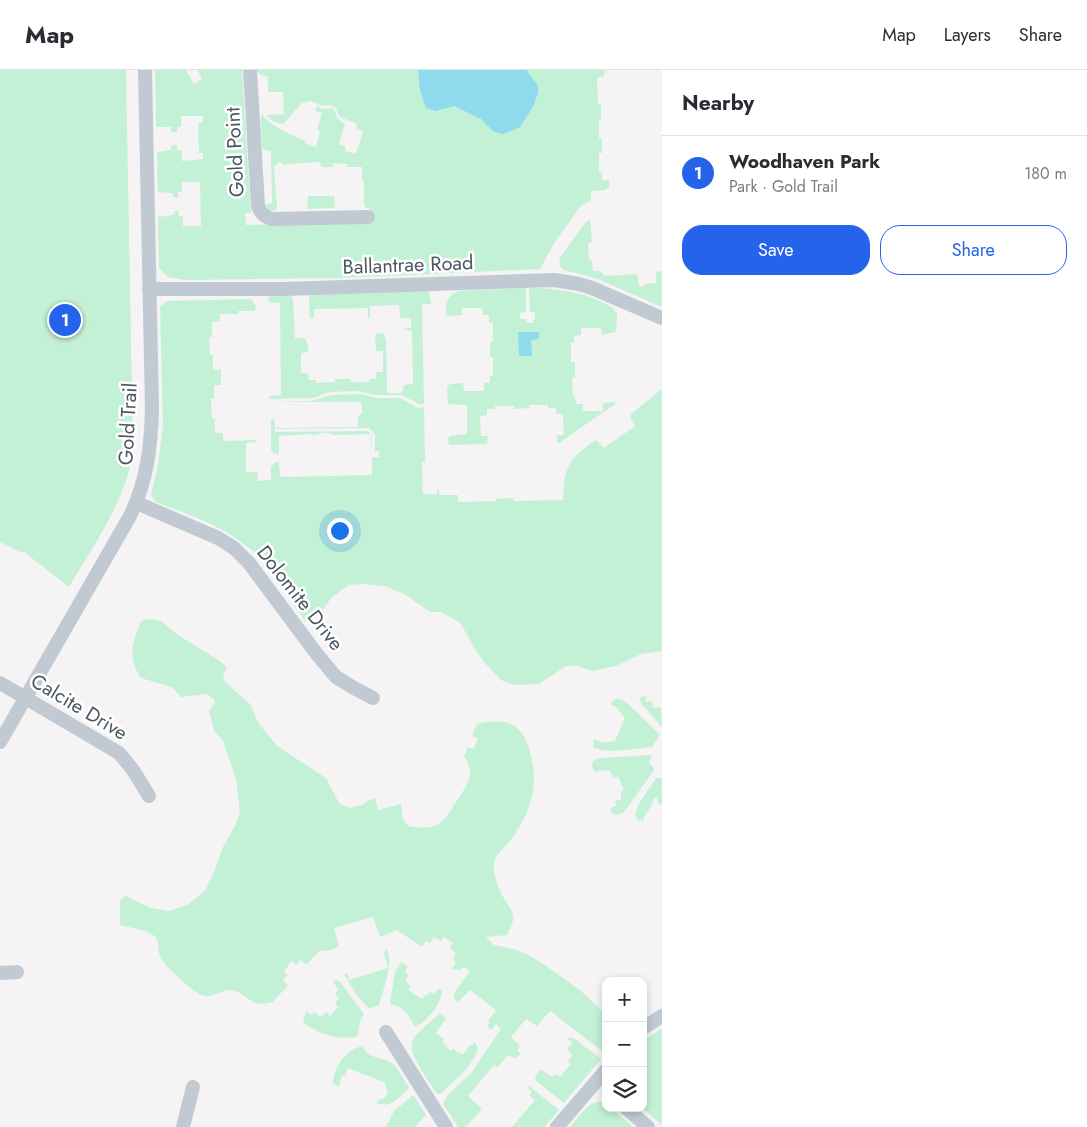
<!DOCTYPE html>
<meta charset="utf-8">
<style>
:root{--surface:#fff;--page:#f2f2f3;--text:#2b2b33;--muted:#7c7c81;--line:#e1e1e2;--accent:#2563eb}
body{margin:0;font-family:Jost,sans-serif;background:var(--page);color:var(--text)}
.controls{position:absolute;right:15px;bottom:15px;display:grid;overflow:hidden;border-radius:10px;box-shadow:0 2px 8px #0003}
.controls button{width:45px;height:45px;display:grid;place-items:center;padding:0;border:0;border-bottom:1px solid var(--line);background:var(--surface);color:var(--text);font:25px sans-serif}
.you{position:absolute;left:339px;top:460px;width:18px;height:18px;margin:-12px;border:4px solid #fff;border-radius:50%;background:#1a73e8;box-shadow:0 0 0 8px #1a73e833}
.badge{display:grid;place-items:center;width:32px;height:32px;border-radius:50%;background:var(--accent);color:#fff;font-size:16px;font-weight:700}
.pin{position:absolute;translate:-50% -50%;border:2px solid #fff;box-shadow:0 1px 5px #0006}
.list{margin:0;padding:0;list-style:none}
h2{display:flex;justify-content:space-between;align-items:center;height:65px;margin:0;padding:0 20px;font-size:21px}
h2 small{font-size:16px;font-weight:400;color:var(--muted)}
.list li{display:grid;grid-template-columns:32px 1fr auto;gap:15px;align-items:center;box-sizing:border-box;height:75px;padding:0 20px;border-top:1px solid var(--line)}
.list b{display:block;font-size:19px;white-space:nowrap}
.list p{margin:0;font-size:16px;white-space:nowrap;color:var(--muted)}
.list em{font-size:16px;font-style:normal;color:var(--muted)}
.actions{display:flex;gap:10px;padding:15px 20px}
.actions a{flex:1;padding:11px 0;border:1px solid var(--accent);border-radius:20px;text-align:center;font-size:18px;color:var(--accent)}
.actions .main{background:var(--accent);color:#fff}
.icon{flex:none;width:28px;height:28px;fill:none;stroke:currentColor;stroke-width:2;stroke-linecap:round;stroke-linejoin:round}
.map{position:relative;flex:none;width:662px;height:1057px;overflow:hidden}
header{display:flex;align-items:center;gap:30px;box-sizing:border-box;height:70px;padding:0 25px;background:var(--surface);border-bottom:1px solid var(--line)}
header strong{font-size:24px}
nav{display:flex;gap:28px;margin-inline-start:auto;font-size:18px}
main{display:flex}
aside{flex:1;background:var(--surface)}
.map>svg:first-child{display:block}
.green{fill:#c3f1d5}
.water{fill:#90daee}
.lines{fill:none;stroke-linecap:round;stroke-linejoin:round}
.minor{stroke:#c1cad2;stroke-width:14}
.labels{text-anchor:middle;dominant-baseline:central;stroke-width:5;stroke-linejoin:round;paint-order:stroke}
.street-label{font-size:20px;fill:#4a5661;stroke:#fff}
</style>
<header>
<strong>Map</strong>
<nav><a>Map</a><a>Layers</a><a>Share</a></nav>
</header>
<main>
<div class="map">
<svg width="662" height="1057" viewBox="0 0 662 1057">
<rect width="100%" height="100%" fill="#f5f3f3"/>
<g class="green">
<path d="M 0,0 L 126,0 L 133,383 C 125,432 94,474 69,517 L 24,482 L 20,482 L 0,472 Z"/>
<path d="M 155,0 L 186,0 L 194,14 L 202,9 L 198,1 L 200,0 L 242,0 L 251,143 L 245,143 L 246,155 L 370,152 L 370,139 L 366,138 L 364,135 L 364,111 L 362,111 L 362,97 L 347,97 L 347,94 L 333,93 L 333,97 L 322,97 L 319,92 L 300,93 L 283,95 L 282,93 L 279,92 L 274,97 L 277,137 L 275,140 L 268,141 L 266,135 L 272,133 L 271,81 L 264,80 L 262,78 L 261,45 L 263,45 C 267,54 296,68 306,71 L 305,73 L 316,77 L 320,61 L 317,60 L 322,43 L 315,41 L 317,36 L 322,39 L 333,38 L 338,49 L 345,54 L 339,74 L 346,77 L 345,81 L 356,84 L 363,62 L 357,58 L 356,60 L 357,54 L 340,47 L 335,37 L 329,35 L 322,36 L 311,31 L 302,33 L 283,54 C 277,54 269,50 266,45 L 284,44 L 283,22 L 268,22 L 268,7 L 261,5 L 256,0 L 605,0 L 604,6 L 597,8 L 598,34 L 601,34 L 601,49 L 599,49 L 599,68 L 602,69 L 602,83 L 599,83 L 599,102 L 602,103 L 602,110 L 609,110 L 609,117 L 605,120 L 591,121 L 591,131 L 583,134 L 579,138 L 554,173 L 540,199 L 342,208 L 185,210 L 168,207 L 159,198 L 158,147 L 174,145 L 174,142 L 178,140 L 179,146 L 183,146 L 183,156 L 201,156 L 200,112 L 182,112 L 182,122 L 178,122 L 178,128 L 174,127 L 172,123 L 158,122 L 157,82 L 171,80 L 171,75 L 177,75 L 177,80 L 182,80 L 182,91 L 203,89 L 203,83 L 199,83 L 198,53 L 203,52 L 203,46 L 181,46 L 181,57 L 177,57 L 177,62 L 171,62 L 171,57 L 156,57 Z"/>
<path d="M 308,126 L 334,126 L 335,138 L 307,139 Z"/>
<path d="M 590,149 L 592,172 L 588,174 L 589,190 L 592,191 L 593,201 L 601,201 L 605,206 L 636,204 L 638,206 L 639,216 L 642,217 L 647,214 L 656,213 L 656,202 L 662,201 L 662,185 L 662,237 L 598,209 L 564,200 C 559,196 558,192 561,186 L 586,152 Z"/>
<path d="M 526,218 L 526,242 L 520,243 L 520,249 L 526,249 L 526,253 L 533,253 L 533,249 L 535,249 L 535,242 L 530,242 L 529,218 C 557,218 591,223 614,239 L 617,244 L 616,262 L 602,265 L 601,258 L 581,258 L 581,265 L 574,266 L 574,273 L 571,273 L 571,292 L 575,292 L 575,307 L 572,308 L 573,326 L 575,326 L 576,334 L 583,334 L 583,341 L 603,341 L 603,333 L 615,332 L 615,334 L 559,373 L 557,372 L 557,365 L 564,365 L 563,344 L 556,344 L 556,338 L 548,338 L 548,335 L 529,335 L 529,338 L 514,339 L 514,336 L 495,336 L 495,339 L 487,339 L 487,345 L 480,346 L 481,366 L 488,366 L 487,374 L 449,375 L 448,368 L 450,366 L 467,364 L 467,335 L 448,334 L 447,317 L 450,314 L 463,313 L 464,321 L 484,321 L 484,313 L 490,313 L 490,306 L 493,306 L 493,287 L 490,287 L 490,272 L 493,271 L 493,253 L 489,252 L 489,245 L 483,245 L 482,238 L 462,238 L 462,245 L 448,246 L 446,244 C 446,233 447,224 460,221 Z"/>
<path d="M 423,220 L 429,222 L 431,234 L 422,234 L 424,334 L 419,334 L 401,325 L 375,325 L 358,321 L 330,322 L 313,328 L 269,329 L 270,326 L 281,325 L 280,233 L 269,232 L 268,229 L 270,226 L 291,225 L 293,229 L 295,268 L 305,268 L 308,276 L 308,282 L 301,283 L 301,303 L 308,303 L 309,310 L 316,310 L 316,313 L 335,312 L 335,309 L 350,309 L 350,312 L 369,312 L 369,309 L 376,309 L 376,302 L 383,302 L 383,281 L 376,281 L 375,265 L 377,263 L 384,264 L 386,270 L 387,323 L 402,323 L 404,315 L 413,314 L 412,261 L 401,259 L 411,258 L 411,248 L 400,248 L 399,235 L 370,236 L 370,248 L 368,247 L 368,238 L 314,239 L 314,247 L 310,249 L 309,228 L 311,225 Z"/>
<path d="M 251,229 L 256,237 L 255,241 L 238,241 L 238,244 L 220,244 L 220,251 L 212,252 L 212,267 L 209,267 L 210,285 L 213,285 L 213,300 L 221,300 L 221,315 L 214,315 L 214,329 L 211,329 L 212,348 L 215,349 L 215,363 L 223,363 L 223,371 L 257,370 L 256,372 L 246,373 L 246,402 L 257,402 L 258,411 L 271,410 L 271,397 L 275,392 L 279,392 L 280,406 L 287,407 L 372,405 L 372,387 L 379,387 L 379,381 L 375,381 L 375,364 L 369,358 L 275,359 L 275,362 L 368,361 L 372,365 L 372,381 L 371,364 L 333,365 C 328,362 322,362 316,365 L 308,364 L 279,366 L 279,384 L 275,384 L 271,380 L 271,349 L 274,349 L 275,358 L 358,357 L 358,346 L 362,343 L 361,332 L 269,332 L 312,331 L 331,325 L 361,324 L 375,328 L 400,328 L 418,338 L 424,337 L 425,392 L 422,392 L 423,424 L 437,424 L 438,417 L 440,425 L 458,425 L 458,432 L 496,431 L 496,429 L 513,428 L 513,431 L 563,430 C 565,396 567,390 596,370 L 604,378 L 635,356 L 630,347 L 631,344 L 662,319 L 662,581 L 641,584 L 616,596 L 592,601 L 578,596 L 566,596 L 539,614 L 514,615 L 501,610 L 485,593 L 476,581 L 461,554 L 452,548 L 440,542 L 430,542 L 406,525 L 385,516 L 363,514 L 349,515 L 332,527 L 323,539 L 313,549 L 305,551 C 291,531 278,509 263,491 C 235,460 193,446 156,432 L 151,425 L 158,395 L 163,356 L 160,236 L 168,231 Z"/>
<path d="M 149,549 L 161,551 L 178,565 L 221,592 L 227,598 L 223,604 L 225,612 L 250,634 L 259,654 L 277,676 L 326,708 L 339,733 L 350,738 L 362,735 L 369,730 L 375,728 L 378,740 L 401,734 L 403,749 L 408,756 C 417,758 427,759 436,755 C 445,751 451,740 456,732 C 467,715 477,705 464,686 L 468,677 L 473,679 L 478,669 L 472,666 L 477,654 C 498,649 518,649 527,673 C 541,710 533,741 509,772 C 503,779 495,784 494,794 C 493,802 497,815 501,823 C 505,832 514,839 513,850 C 512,855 509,860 507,865 L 486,867 L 494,875 L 514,879 L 529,885 L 555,902 L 581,921 L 606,945 L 606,984 L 550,941 L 537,956 L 526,949 L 511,967 L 520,976 L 517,980 L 521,984 L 515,988 L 508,985 L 497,998 L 494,995 L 468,1026 L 482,1039 L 466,1057 L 458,1057 L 443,1034 L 447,1026 L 472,1002 L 501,959 L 496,954 L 491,960 L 487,956 L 490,952 L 488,951 L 496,940 L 470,920 L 458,932 L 454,928 L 454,923 L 470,901 L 464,897 L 460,900 L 452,899 L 456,892 L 453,889 L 456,883 L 450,878 L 453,873 L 444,867 L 441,871 L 434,867 L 430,873 L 426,871 L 422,877 L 397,860 L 380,867 L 373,847 L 334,858 L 339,876 L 332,880 L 319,881 L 306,895 L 301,890 L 296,895 L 292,891 L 284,901 L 287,905 L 283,910 L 288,915 C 283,922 277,926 273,932 C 250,938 252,927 235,921 C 223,917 214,929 202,925 C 193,922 163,895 160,886 C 157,878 161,871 153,865 C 144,859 131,858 120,855 L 120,830 L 126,826 L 151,838 L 169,841 L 187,835 L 205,821 L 215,800 L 222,779 L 236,754 L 240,742 L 236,709 L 223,671 L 214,661 L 209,640 L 214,635 L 215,630 L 207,624 L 181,627 L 172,617 L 141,608 C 127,587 132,574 141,551 Z"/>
<path d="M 645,625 L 646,632 L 652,631 L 653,638 L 661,637 L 662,657 L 641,633 L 640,628 Z"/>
<path d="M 616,628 L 626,632 L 660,665 L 652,677 C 638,678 605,685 593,677 L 594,669 L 603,673 L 615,671 L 625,648 L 616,637 L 610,634 Z"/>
<path d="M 651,685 L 651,690 L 649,691 L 650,695 L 652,695 L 654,700 L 624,742 L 618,745 L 613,744 L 610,739 L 616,736 L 615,731 L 621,729 L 621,722 L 624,720 L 618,706 L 614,708 L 610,701 L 601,700 L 595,702 L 592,696 L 593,691 L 600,688 Z"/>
<path d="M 656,708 L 662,708 L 662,735 L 658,733 L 657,728 L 654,728 C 653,737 645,742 643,751 L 638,750 L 635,745 L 638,735 Z"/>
<path d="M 386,878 C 395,890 383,921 379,935 L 369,939 L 356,924 L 344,904 L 347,903 L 349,910 L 388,898 L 384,884 Z"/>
<path d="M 401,892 L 408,896 L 405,902 L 409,905 L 405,911 L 411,916 L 408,920 L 422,929 L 425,925 L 427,926 L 430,921 L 434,924 L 439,918 L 442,921 C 442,934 427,950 416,957 L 414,956 C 409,944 403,937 390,934 L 395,902 Z"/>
<path d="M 336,910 L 340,912 L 364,944 L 360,951 L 358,965 L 355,967 C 336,970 318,964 303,952 L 305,945 L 307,941 L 311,945 L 314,942 L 321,947 L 326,942 L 330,946 L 338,937 L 335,933 L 339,928 L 335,924 L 338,919 L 333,912 Z"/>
<path d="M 441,944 L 446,948 L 436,963 L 444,969 L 442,972 L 447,976 L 446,977 L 451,981 L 453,978 L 456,982 L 463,984 L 471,974 L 472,975 L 475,972 L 478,978 C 473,997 454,1011 440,1024 L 437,1024 C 430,1012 406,984 413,970 C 415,964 432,951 438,945 Z"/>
<path d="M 662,958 L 662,1055 L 642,1038 L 643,1038 L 643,971 Z"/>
<path d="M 570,967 L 575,969 L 601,989 L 564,1033 L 535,1010 L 536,1005 L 540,999 L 552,1007 L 556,1004 L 560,1007 L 571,994 L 568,991 L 573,985 L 567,980 L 573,972 L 567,969 Z"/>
<path d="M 362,976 C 370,990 381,986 392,993 C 399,999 403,1009 408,1016 L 409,1018 C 398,1028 392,1039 376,1033 L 380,1029 L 385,1028 L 388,1021 L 385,1016 L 386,1013 L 348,998 L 345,1006 L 342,1005 L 339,1017 L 333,1013 C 334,996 346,980 362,976 Z"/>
<path d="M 529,1016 L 559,1040 L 544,1057 L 512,1057 L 535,1030 L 529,1025 L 532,1022 L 528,1018 Z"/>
<path d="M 412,1026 L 414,1026 L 426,1045 L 415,1057 L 386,1057 L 394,1041 Z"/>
<path d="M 600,1031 L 606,1034 L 606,1038 L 611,1038 L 633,1057 L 570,1057 L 589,1035 Z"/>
</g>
<g class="water">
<path d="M 418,0 L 527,0 L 528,3 L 538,16 L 538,23 L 533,37 L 520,57 L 504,64 L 494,62 L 481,49 L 454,36 L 436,41 L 426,38 L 420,20 Z"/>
<path d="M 518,262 L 539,262 L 539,269 L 531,270 L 532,286 L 519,286 Z"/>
</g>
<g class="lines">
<g class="minor">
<path d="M 250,0 L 258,136 C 260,143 265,147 272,149 L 368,147"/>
<path d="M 149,219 L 284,219 L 554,210 L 579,214 L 592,218 L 662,248"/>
<path d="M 137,433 L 218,468 L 234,478 L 249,493 L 316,583 L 336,607 L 352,617 L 373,628"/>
<path d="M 0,613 L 119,683 L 133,700 L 149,726"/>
<path d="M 0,672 L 130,446 C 147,411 151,377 152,339 L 145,0"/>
<path d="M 0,903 L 17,902"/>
<path d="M 643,958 L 662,946"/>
<path d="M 386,962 L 446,1057"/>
<path d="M 626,1038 L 648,1057"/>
<path d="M 183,1057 L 193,1017"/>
<path d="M 557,1057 L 606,1000"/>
</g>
</g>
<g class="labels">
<g class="street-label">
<text transform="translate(235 82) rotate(-93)">Gold Point</text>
<text transform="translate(408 195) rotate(-2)">Ballantrae Road</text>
<text transform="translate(128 354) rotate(-87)">Gold Trail</text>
<text transform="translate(300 528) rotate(52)">Dolomite Drive</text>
<text transform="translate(79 637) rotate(31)">Calcite Drive</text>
</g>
</g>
</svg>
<div class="controls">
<button>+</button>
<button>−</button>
<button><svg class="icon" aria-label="layers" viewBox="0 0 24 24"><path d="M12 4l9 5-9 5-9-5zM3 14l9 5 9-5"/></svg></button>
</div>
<div class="you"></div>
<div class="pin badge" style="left:65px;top:250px">1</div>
</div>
<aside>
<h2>Nearby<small></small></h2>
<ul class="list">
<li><span class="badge">1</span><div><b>Woodhaven Park</b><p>Park · Gold Trail</p></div><em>180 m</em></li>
</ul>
<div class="actions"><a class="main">Save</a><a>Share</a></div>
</aside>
</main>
